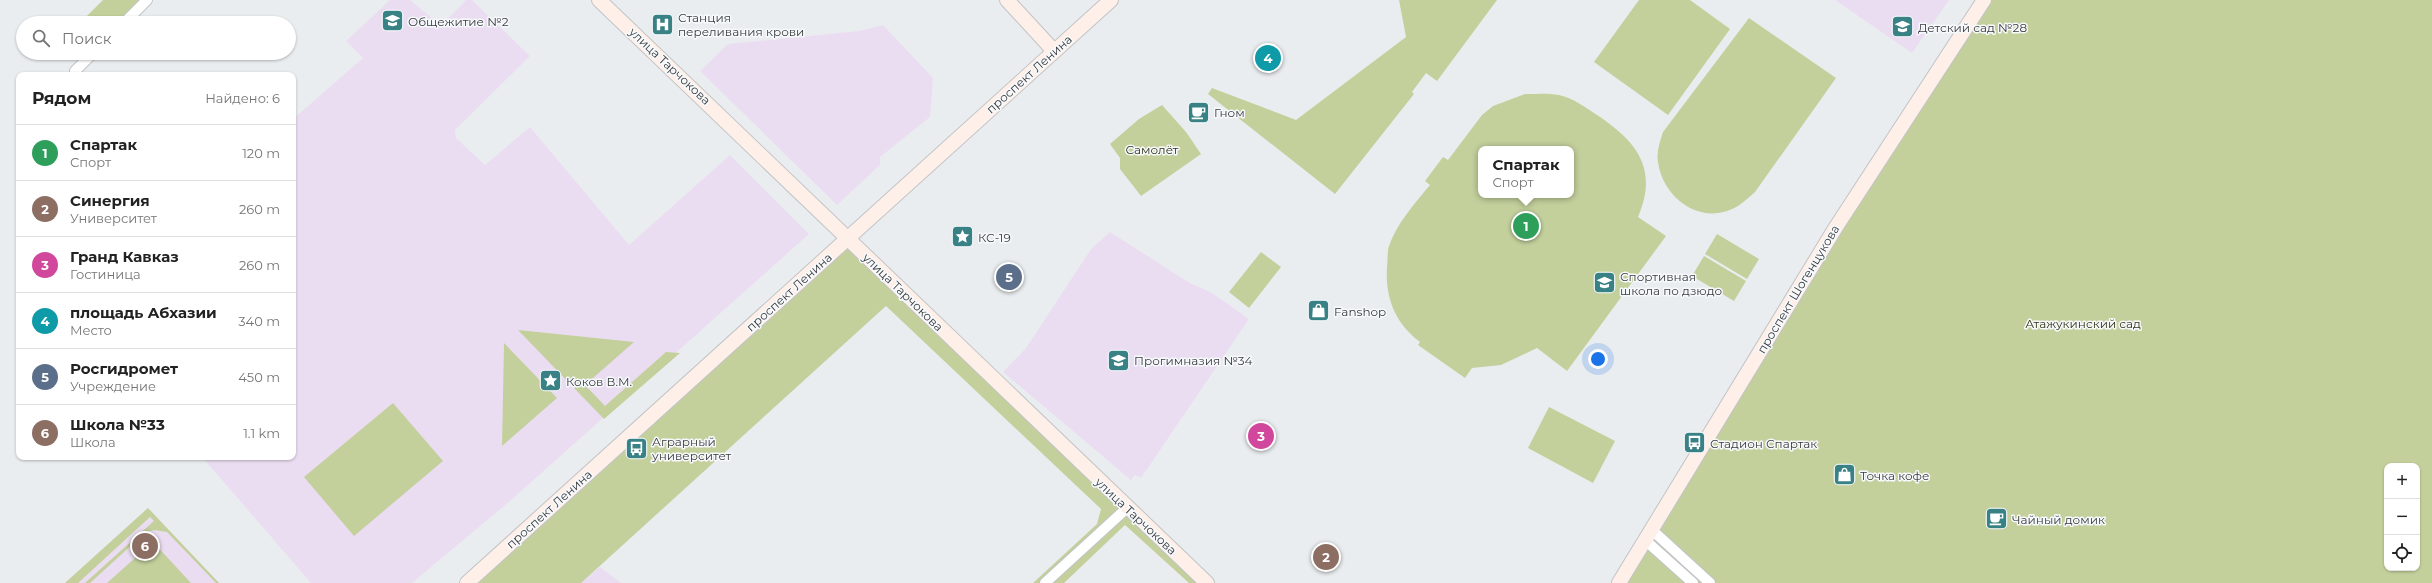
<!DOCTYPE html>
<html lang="ru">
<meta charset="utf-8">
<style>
:root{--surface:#fff;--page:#f6f6f6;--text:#222;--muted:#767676;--line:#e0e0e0;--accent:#2563eb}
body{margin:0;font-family:Montserrat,sans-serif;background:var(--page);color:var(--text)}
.controls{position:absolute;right:12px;bottom:12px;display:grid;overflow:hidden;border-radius:8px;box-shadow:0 1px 3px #0004}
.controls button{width:36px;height:36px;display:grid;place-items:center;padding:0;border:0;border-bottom:1px solid var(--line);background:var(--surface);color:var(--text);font:20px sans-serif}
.you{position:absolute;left:1598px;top:359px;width:14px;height:14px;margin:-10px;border:3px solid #fff;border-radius:50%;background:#1a73e8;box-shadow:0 0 0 6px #1a73e833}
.badge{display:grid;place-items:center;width:26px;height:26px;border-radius:50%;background:var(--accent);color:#fff;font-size:13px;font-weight:700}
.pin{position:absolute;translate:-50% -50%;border:2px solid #fff;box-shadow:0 1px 4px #0006}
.popup{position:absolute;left:1478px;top:146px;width:96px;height:52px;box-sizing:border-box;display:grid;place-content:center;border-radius:8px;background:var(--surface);filter:drop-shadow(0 1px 3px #0005);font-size:13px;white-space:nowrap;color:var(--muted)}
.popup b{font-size:15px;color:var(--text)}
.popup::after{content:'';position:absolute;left:50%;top:100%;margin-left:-8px;border:8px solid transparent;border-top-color:var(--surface)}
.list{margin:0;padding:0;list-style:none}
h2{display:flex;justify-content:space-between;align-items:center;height:52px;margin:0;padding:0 16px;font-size:17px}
h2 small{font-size:13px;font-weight:400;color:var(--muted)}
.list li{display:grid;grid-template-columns:26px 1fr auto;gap:12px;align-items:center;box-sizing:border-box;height:56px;padding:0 16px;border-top:1px solid var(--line)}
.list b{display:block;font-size:15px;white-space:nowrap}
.list p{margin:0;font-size:13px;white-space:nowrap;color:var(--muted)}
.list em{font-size:13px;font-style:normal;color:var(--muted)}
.icon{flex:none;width:22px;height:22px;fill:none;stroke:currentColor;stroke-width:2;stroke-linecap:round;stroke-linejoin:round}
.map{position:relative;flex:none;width:2432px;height:583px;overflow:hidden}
.search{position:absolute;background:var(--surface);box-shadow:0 1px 3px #0004;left:16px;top:16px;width:280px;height:44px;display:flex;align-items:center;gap:10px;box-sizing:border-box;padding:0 14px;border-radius:22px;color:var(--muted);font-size:15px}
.panel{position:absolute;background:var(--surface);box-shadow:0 1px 3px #0004;left:16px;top:72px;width:280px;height:388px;border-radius:8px}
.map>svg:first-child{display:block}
.education{fill:#ebddf1}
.green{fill:#c3d09c;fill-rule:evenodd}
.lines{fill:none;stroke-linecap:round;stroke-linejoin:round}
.street-casing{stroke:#c1c4c6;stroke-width:12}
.secondary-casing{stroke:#c1c4c6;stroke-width:16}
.street{stroke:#fff;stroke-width:10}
.secondary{stroke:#feefe8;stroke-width:14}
.labels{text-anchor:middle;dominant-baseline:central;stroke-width:3;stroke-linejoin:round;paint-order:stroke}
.poi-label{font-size:12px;fill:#393a3b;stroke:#f7fafd;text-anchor:start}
.street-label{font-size:12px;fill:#393a3b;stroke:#f7fafd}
.park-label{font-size:12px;fill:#2e3414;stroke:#f7fafd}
</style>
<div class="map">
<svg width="2432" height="583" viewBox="0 0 2432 583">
<rect width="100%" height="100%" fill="#eaedef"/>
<g class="education">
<path d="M 390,0 L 410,0 L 441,26 L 466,0 L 472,0 L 530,56 L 455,130 L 456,138 L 485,165 L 530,127 L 629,245 L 730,155 L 809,234 L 510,501 L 412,583 L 311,583 L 202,457 L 293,457 L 293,190 L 295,188 L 293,186 L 293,119 L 363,58 L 346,41 Z"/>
<path d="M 1835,0 L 1949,0 L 1912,53 Z"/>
<path d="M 883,25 L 933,78 L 930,117 L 880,157 L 880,165 L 837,205 L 700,71 L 728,44 L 859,31 Z"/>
<path d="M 1110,232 L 1188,282 L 1212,293 L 1249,319 L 1141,478 L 1135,475 L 1131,480 L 1003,372 L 1026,348 L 1091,249 Z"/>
<path d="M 148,508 L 219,583 L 65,583 Z"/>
<path d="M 600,567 L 621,583 L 581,583 Z"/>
</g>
<g class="green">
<path d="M 103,0 L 141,0 L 119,23 L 80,23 Z"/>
<path d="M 1399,0 L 1497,0 L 1437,81 L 1426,73 L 1412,92 L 1414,94 L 1335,194 L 1208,94 L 1212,88 L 1296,120 L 1406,37 Z"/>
<path d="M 1639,0 L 1690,0 L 1730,29 L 1668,115 L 1594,62 Z"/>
<path d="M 1984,0 L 2432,0 L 2432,583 L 1619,583 ZM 2387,466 L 2417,466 L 2417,568 L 2387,568 Z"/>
<path d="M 1749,18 L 1836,78 L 1755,192 C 1747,199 1738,208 1727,211 C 1694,222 1662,194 1658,162 C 1656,152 1660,142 1663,132 Z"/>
<path d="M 1525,94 C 1536,94 1548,93 1559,95 C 1573,98 1585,107 1597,115 C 1636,141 1659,168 1638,217 L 1666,236 L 1567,371 L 1537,348 L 1501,365 L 1472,368 L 1465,378 L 1418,345 L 1420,342 C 1395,323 1385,298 1387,267 C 1388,260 1387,252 1389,246 C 1397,223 1415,203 1430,185 L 1425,181 L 1443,157 L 1448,160 L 1482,115 L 1493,106 ZM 1481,149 L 1571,149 L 1571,195 L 1481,195 Z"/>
<path d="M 1162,105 L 1186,132 L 1201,154 L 1141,196 L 1120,169 L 1120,158 L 1110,144 L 1139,119 Z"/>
<path d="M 1717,234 L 1759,259 L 1747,279 L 1705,254 Z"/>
<path d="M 848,238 L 1207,583 L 1189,583 L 1125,525 L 1064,583 L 1033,583 L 1097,524 L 1101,509 L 886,306 L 581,583 L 467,583 Z"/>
<path d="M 1261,252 L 1281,267 L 1249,308 L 1229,292 Z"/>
<path d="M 1704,256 L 1746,281 L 1734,301 L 1692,276 Z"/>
<path d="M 518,330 L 634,342 L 585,385 L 605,406 L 666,352 L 680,353 L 604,419 Z"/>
<path d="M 504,343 L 557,398 L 502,446 Z"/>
<path d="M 393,403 L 443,461 L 354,536 L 304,477 Z"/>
<path d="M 1549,407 L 1615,441 L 1593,483 L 1528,448 Z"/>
<path d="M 148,508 L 219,583 L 216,583 L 167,532 L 154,530 L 146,532 L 90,583 L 85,583 L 154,521 L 150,517 L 78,583 L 65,583 Z"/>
<path d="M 153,542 L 191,583 L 107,583 Z"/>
</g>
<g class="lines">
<defs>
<g id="street">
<path d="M 124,23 L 147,0"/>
<path d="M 75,71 L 93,53"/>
<path d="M 1652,530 L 1710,583"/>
<path d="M 1645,540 L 1693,583"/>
<path d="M 1045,583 L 1127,508"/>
</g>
<g id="secondary">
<path d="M 599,0 L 1207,583"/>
<path d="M 1007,0 L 1054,51"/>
<path d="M 467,583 L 1111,0"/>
<path d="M 1619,583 L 1836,227 L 1984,0"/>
</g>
</defs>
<use href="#street" class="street-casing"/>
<use href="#secondary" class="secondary-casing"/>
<use href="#street" class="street"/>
<use href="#secondary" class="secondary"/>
</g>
<defs>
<symbol id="university-square" viewBox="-11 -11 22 22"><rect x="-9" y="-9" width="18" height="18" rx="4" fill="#388185" stroke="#f7fafd"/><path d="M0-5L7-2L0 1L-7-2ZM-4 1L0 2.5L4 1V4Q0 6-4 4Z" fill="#fff"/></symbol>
<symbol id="hospital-square" viewBox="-11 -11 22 22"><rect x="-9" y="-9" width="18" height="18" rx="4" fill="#388185" stroke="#f7fafd"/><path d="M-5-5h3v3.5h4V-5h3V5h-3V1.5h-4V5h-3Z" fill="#fff"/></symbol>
<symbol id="school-square" viewBox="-11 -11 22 22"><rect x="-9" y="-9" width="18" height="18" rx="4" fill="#388185" stroke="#f7fafd"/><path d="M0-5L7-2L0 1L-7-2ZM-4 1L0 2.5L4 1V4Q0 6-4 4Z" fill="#fff"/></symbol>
<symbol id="cafe-square" viewBox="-11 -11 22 22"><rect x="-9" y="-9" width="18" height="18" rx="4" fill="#388185" stroke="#f7fafd"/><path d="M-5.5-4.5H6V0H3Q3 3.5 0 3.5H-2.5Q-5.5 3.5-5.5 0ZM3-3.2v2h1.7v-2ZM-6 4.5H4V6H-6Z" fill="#fff"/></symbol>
<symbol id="sight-square" viewBox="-11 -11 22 22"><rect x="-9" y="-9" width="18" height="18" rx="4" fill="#388185" stroke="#f7fafd"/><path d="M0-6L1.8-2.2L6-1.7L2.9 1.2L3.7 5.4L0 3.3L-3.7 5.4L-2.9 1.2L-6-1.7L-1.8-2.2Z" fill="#fff"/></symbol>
<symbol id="shop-square" viewBox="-11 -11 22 22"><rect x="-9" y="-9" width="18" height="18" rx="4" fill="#388185" stroke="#f7fafd"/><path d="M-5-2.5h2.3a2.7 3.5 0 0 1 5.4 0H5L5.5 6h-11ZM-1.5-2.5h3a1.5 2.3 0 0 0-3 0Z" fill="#fff"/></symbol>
<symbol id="bus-square" viewBox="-11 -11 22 22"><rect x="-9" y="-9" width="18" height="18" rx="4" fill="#388185" stroke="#f7fafd"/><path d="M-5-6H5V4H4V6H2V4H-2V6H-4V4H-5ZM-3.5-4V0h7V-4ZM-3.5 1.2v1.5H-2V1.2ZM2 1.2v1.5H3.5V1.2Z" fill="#fff"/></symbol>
</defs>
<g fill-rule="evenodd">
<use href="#university-square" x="380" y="8" width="25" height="25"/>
<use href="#hospital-square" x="650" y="12" width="25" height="25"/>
<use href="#school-square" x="1890" y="14" width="25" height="25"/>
<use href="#cafe-square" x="1186" y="100" width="25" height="25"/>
<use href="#sight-square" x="950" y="224" width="25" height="25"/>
<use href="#school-square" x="1592" y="270" width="25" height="25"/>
<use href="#shop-square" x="1306" y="298" width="25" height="25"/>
<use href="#school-square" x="1106" y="348" width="25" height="25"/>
<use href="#sight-square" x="538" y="368" width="25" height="25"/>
<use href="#bus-square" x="1682" y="430" width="25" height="25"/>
<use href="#bus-square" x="624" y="436" width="25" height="25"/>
<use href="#shop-square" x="1832" y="462" width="25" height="25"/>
<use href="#cafe-square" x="1984" y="506" width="25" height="25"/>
</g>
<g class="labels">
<g class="poi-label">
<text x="678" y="17">Станция<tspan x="678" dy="14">переливания крови</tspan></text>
<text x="408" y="21">Общежитие №2</text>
<text x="1918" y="27">Детский сад №28</text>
<text x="1214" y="112">Гном</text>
<text x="978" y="237">КС-19</text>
<text x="1620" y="276">Спортивная<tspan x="1620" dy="14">школа по дзюдо</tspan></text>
<text x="1334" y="311">Fanshop</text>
<text x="1134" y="360">Прогимназия №34</text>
<text x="566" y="381">Коков В.М.</text>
<text x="652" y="441">Аграрный<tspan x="652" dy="14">университет</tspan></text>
<text x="1710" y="443">Стадион Спартак</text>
<text x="1860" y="475">Точка кофе</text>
<text x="2012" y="519">Чайный домик</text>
</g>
<g class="street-label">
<text transform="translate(670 66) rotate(43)">улица Тарчокова</text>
<text transform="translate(1029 74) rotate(-42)">проспект Ленина</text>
<text transform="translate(1798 289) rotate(-59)">проспект Шогенцукова</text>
<text transform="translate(789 292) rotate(-42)">проспект Ленина</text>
<text transform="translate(903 292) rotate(44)">улица Тарчокова</text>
<text transform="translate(549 509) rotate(-42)">проспект Ленина</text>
<text transform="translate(1136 516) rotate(43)">улица Тарчокова</text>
</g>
<g class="park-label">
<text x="1152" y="149">Самолёт</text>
<text x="2083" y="323">Атажукинский сад</text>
</g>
</g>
</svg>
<div class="controls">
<button>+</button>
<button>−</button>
<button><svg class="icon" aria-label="locate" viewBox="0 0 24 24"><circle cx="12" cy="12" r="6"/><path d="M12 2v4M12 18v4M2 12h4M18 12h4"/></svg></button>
</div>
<div class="you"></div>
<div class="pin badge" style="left:1526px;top:226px;background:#2e9e5b">1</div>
<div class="popup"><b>Спартак</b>Спорт</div>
<div class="pin badge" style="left:1326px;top:557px;background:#8d6e63">2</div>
<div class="pin badge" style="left:1261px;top:436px;background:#d1479c">3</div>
<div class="pin badge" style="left:1268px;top:58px;background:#0f9aa8">4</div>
<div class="pin badge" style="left:1009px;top:277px;background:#5c6f8a">5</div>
<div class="pin badge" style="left:145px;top:546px;background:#8d6e63">6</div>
<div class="search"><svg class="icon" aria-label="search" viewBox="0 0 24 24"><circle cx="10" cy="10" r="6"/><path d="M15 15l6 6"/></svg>Поиск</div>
<section class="panel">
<h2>Рядом<small>Найдено: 6</small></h2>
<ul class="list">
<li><span class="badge" style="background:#2e9e5b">1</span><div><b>Спартак</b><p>Спорт</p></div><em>120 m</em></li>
<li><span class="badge" style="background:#8d6e63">2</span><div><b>Синергия</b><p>Университет</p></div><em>260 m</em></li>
<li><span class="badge" style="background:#d1479c">3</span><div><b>Гранд Кавказ</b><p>Гостиница</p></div><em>260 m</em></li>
<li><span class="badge" style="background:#0f9aa8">4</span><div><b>площадь Абхазии</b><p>Место</p></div><em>340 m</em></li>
<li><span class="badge" style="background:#5c6f8a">5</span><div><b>Росгидромет</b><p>Учреждение</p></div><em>450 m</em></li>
<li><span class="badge" style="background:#8d6e63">6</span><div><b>Школа №33</b><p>Школа</p></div><em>1.1 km</em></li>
</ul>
</section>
</div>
